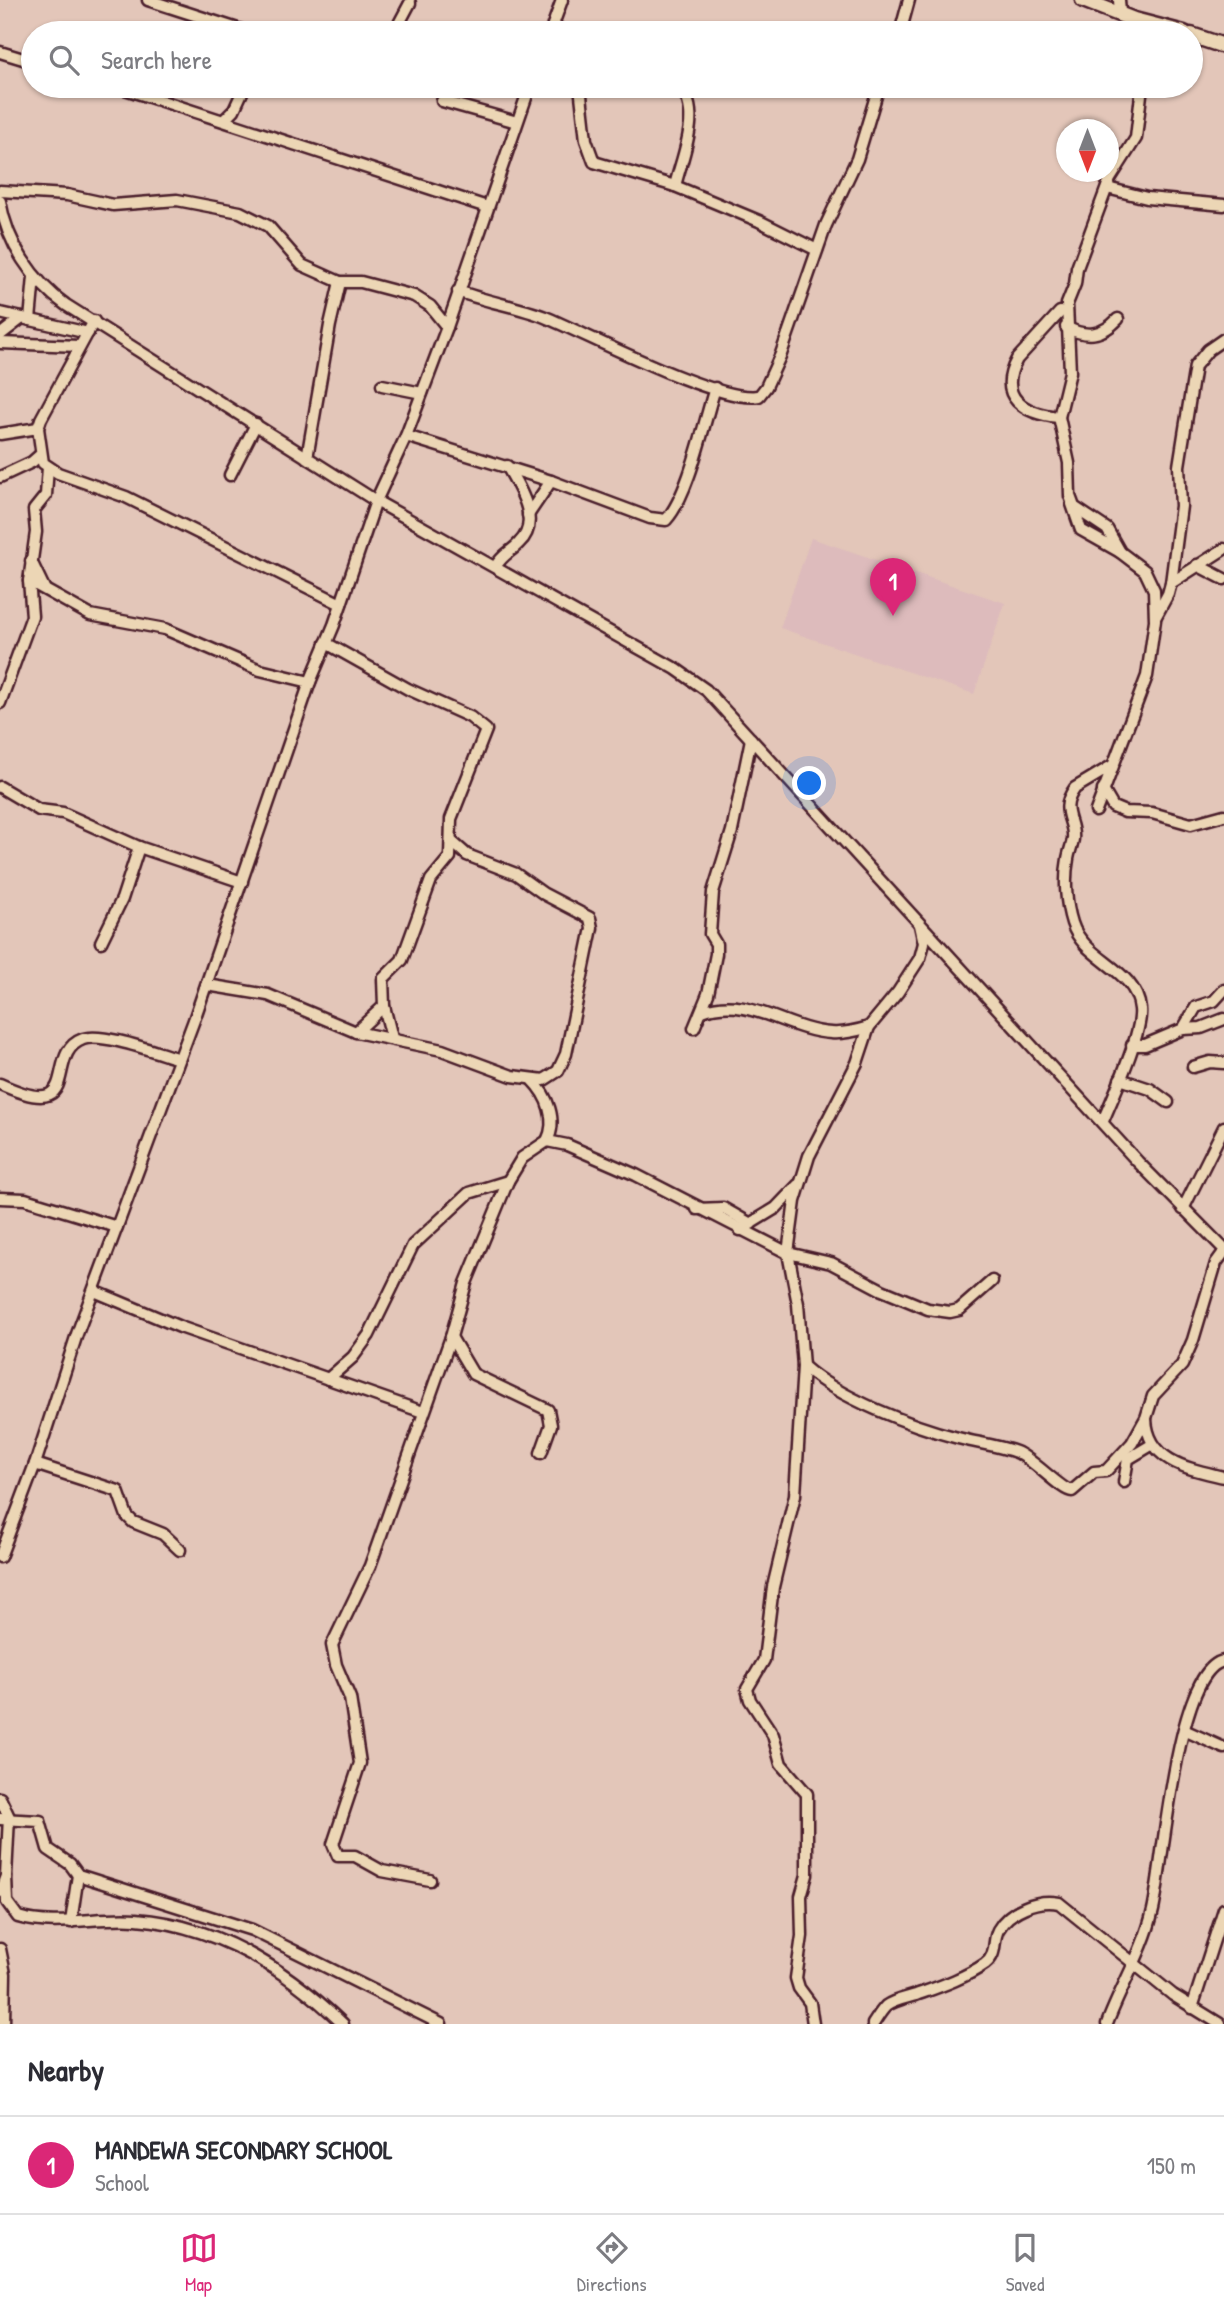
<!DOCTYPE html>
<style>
:root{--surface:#fff;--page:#f7f7f7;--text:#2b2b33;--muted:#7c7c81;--line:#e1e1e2;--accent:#db2777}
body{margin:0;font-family:"Patrick Hand",sans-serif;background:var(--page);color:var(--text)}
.compass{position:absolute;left:1056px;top:119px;width:63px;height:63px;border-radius:50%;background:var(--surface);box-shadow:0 2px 5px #0004;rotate:180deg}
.you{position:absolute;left:810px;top:784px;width:24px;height:24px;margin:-18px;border:5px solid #fff;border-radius:50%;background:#1a73e8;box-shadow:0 0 0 10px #1a73e833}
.badge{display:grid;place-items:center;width:46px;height:46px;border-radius:50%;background:var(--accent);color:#fff;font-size:23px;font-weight:700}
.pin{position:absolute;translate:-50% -58px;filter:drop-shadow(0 2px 4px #0008)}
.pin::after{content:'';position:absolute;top:37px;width:24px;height:21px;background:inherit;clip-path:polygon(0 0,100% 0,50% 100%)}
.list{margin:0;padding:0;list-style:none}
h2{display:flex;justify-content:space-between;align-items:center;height:91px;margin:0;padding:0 28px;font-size:30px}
h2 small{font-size:23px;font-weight:400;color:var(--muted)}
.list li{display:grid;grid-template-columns:46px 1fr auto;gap:21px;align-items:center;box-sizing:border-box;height:98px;padding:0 28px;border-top:2px solid var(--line)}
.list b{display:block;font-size:26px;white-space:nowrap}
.list p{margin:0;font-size:23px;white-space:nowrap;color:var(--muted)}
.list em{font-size:23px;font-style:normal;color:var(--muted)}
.icon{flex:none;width:38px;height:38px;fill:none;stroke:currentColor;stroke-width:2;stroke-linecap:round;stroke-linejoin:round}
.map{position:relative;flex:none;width:1224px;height:2024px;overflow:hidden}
.search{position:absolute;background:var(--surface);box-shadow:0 2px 5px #0004;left:21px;right:21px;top:21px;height:77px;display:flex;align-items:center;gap:18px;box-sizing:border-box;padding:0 24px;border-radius:38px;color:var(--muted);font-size:26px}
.sheet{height:189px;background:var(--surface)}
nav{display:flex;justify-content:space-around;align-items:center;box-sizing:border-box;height:98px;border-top:2px solid var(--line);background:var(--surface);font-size:19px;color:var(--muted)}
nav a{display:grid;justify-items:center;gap:4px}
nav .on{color:var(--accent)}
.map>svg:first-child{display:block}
.built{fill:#ddbbbc}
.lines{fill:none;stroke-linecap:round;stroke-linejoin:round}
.street-casing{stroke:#4a1f2b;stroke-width:15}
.secondary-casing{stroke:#4a1f2b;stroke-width:19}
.street{stroke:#ecd6b5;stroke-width:10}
.secondary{stroke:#ecd6b5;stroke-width:14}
</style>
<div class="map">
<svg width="1224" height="2024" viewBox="0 0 1224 2024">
<rect width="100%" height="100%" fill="#e3c6b9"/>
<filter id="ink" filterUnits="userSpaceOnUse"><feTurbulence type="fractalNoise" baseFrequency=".0143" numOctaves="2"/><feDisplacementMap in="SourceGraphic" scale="14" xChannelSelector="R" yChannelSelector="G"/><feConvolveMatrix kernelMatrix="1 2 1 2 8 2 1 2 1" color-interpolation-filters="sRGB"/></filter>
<g filter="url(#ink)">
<path class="built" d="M 811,538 L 1005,603 L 974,694 L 780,628 Z"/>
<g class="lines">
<defs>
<g id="street">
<path d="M 148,0 L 250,33"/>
<path d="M 1119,0 L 1120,13"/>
<path d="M 554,25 L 565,33"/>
<path d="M 394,33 L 410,3"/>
<path d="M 550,33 L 562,0"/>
<path d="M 900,33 L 909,0"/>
<path d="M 0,52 L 33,62"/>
<path d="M 116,86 L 487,207"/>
<path d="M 580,86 L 586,140 L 594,162 L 675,186 L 759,221 L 817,250"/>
<path d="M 442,101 L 517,122"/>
<path d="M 224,120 L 234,110 L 245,86"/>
<path d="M 675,186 C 682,156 704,109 678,86"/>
<path d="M 1107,188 L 1147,198 L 1224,205"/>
<path d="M 0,191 L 67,195 L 113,205 L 177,200 L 240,212 L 268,226 L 302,265 L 340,282 L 361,282 L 414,296 L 430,306 L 447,327"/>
<path d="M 0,201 C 7,243 32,281 66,305 L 376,501 L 676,669 L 706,690 L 1138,1162 L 1224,1249"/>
<path d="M 458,291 C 486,302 517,306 545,317 C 589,335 717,403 759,396 L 766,387 L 781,354 L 826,225 L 857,159 L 879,86"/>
<path d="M 0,313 L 88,333"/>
<path d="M 30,320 L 34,277"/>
<path d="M 94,321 L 41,419 L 38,428 L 43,463 L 58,473 L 126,497 L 341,604"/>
<path d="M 1066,327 C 1086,338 1102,336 1118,319"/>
<path d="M 0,335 L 22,318"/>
<path d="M 0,343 L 79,346"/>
<path d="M 382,385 L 422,393"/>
<path d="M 1059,417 C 1025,414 996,398 1017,359 L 1060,312"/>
<path d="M 0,434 L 38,428"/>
<path d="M 406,436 L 551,481 L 650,518 L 666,520 C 689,495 704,422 715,388"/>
<path d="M 307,458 L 330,325 L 340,282"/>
<path d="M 230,475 L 256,424"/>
<path d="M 0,477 L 32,462 L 40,455"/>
<path d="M 1072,504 L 1081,530 L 1120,552"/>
<path d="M 528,515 L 551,481"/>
<path d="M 31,561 L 44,588"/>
<path d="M 1197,565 L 1224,579"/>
<path d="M 496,566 C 502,555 511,552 519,543 C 542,522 519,487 507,466"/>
<path d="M 29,581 L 90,615 L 165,629 L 260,670 L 310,682"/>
<path d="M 1171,583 L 1181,506 L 1179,466 L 1195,366 L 1208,350 L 1224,339"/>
<path d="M 1156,616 L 1168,594 L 1171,583 L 1224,549"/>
<path d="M 326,643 L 408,689 L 470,717 L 486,730 L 451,819 L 450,857 L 431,880 L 402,960 L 383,979 L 384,1006 L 392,1038"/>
<path d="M 0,703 L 32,616 L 29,581 L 36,532 L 34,510 L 46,495 L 48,467"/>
<path d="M 0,787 L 39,810 L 63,813 L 139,847 L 242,882"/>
<path d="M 1103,790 L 1113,807 L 1125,812 L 1152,813 L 1191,824 L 1224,815"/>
<path d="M 1096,811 L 1147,676 L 1155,620 L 1154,590 L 1145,571 L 1120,552 L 1107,529 L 1074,507 L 1070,496 L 1069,463 L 1059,417 L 1070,372 L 1067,304 L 1075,284 L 1077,268 L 1110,179 L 1136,138 L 1142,86"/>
<path d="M 101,942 L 122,899 L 139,847"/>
<path d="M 207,985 L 268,995 L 356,1032 L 442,1050 L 512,1076 L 544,1080 L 558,1071 L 566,1054 L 592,928 L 590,918 L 544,894 L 516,874 L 467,855 L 451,841"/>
<path d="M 702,1011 C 749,994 785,1030 831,1033 C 844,1034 856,1031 869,1027"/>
<path d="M 694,1028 L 708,994 L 716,954 L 716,944 L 710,934 L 713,892 L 732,831 L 751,739"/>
<path d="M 1183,1029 L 1196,1007 L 1214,1001 L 1224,990"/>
<path d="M 356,1032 L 384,1006"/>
<path d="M 1132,1045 L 1145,1045 L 1183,1029 L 1201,1028 L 1224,1019"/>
<path d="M 1193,1067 L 1210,1062 L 1224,1063"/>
<path d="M 1120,1079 L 1150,1089 L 1168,1102"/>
<path d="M 532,1080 C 547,1095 558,1120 547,1141"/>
<path d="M 0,1084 C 87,1124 42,1054 83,1039 C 103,1032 158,1053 179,1059"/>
<path d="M 1103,1121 C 1113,1097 1143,1032 1140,1009 C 1136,968 1084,961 1072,923 C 1066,904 1064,880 1068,859 C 1069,852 1072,846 1073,839 C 1075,820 1058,811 1075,788 L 1110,767"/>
<path d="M 0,1198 L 25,1199 L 117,1227"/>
<path d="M 697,1209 L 723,1208 L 751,1224"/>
<path d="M 1183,1209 L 1224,1127"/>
<path d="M 740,1230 L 776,1208 L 798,1185"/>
<path d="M 94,1291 L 180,1327 L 423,1412"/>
<path d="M 451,1337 L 473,1374 L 548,1410 L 551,1425 L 541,1453"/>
<path d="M 803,1366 C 839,1398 911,1426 958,1438 C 977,1443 997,1445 1016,1452 C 1032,1458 1062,1491 1072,1491 L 1094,1472 L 1106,1471 L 1132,1443 L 1146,1418 L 1153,1396 L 1182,1365 L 1193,1340 L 1216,1263 L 1224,1252"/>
<path d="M 328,1379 L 353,1357 L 369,1335 L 413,1245 L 469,1193 L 508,1181"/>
<path d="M 1146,1419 C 1148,1463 1191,1469 1224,1477"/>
<path d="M 35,1464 L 118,1491 L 127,1516 L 133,1522 L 163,1534 L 180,1550"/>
<path d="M 1124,1482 L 1128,1459 L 1153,1444"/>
<path d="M 0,1557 L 35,1464 L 77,1334 L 194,1020 L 310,682 L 334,625 L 376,501 L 406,436 L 447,327 L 530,86"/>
<path d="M 1184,1730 L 1224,1748"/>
<path d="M 0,1798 L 9,1817 L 6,1876 L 0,1892"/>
<path d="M 0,1819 L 40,1821 L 48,1849 L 70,1864 L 78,1875 L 252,1930 L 441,2024"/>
<path d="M 6,1876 L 7,1902 L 18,1917 C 56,1928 97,1916 136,1919 C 217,1925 287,1970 343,2024"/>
<path d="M 430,1880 L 382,1871 L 355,1856 L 338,1856 L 333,1844 L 360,1763 L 350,1698 L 336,1665 L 332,1645 L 370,1566 L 451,1337 L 466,1283 L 508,1181 L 522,1158 L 547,1141 L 567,1145 L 636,1175 L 788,1253 L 831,1263 L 882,1290 L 928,1309 L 950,1312 L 959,1310 L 992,1281"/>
<path d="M 71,1922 L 78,1875"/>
<path d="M 0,1949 L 5,1974 L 4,2024"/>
<path d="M 1192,2008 L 1224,1909"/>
<path d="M 813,2024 L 810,2003 L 799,1988 L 796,1978 L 802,1936 L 801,1896 L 807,1875 L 807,1794 L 781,1764 L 773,1735 L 750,1700 L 747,1689 L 764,1660 L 773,1587 L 795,1495 L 803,1366 L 798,1304 L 788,1253 L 795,1201 L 809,1156 L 857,1063 L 869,1027 L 898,992 L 920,958 L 924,943 L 920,925"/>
<path d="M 873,2024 C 877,2018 881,2011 886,2006 C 894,2000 906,1998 916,1995 C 938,1987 965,1978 985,1964 C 998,1954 992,1942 998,1930 C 1009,1910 1037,1899 1059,1903 L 1173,1995 L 1220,2024"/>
<path d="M 1107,2024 C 1121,1986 1144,1950 1153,1910 C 1163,1869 1176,1668 1224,1661"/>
</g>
<g id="secondary">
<path d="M 1083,0 L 1134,20 L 1184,33"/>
<path d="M 1191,35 L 1224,46"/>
</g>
</defs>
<use href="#street" class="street-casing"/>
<use href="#secondary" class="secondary-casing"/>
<use href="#street" class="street"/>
<use href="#secondary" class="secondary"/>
</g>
</g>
</svg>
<svg class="compass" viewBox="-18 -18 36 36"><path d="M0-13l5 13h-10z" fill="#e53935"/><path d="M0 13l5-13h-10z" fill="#7c7c81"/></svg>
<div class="you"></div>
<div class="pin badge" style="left:893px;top:616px">1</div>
<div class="search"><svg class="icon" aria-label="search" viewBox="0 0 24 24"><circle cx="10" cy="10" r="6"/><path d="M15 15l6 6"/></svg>Search here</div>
</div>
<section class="sheet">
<h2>Nearby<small></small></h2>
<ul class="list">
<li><span class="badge">1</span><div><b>MANDEWA SECONDARY SCHOOL</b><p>School</p></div><em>150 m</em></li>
</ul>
</section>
<nav>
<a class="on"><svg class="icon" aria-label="map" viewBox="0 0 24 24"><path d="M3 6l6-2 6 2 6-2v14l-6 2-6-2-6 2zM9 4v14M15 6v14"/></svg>Map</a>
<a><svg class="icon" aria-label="directions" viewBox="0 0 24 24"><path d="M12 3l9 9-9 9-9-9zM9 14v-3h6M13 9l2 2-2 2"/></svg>Directions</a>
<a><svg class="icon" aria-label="saved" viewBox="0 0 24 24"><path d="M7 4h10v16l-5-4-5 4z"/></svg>Saved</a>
</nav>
